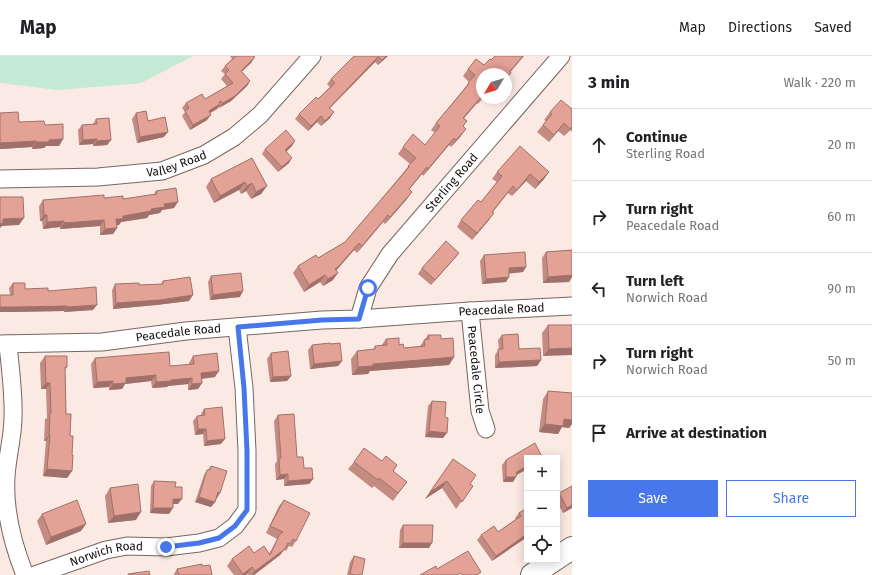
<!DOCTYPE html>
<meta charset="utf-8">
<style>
:root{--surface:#fff;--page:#f2f2f2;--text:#202124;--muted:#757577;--line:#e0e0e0;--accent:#4777e9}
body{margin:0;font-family:"Fira Sans",sans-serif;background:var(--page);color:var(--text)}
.controls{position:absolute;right:12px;bottom:12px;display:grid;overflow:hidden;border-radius:0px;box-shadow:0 2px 10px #0003}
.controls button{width:36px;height:36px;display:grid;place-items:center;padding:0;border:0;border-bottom:1px solid var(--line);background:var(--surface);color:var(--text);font:20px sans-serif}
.compass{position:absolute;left:476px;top:12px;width:36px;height:36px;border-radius:50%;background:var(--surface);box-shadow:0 2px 10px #0003;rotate:232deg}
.stop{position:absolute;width:12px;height:12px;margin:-9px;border:3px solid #4777e9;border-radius:50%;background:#fff}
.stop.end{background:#4777e9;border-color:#fff;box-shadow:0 1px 4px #0008}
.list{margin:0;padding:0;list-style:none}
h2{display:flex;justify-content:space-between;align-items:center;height:52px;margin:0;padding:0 16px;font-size:17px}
h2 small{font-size:13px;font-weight:400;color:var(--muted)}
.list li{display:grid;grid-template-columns:26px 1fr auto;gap:12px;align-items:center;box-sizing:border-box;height:72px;padding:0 16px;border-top:1px solid var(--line)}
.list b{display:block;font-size:15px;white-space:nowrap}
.list p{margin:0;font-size:13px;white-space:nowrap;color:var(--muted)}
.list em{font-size:13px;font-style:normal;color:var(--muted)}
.actions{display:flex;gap:8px;padding:12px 16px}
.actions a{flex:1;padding:9px 0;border:1px solid var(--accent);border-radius:0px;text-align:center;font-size:14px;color:var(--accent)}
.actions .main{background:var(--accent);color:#fff}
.icon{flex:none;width:22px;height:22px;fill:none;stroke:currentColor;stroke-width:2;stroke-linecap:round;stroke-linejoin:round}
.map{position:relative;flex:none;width:572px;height:519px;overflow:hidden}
header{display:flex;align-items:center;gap:24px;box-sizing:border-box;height:56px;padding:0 20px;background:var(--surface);border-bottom:1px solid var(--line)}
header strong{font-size:19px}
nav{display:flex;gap:22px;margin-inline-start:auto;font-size:14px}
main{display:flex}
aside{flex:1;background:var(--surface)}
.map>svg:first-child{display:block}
.green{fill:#c3ead4}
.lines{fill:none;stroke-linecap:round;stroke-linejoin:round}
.minor-casing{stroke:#756661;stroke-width:19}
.major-casing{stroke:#756661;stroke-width:24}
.minor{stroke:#fff;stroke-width:17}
.major{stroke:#fff;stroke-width:22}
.wall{fill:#c48b82}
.shaded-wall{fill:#a0716a}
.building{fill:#e4a297;stroke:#a0716a}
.route{stroke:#4777e9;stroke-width:5}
.labels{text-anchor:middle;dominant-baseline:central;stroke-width:3.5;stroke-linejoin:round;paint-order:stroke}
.street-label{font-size:12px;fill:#16100e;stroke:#fefaf9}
</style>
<header>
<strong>Map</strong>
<nav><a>Map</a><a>Directions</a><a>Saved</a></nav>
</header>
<main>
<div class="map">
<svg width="572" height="519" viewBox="0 0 572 519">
<rect width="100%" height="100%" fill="#fbeae4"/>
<path class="green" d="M 0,0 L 193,0 L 141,27 L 58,34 L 0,27 Z"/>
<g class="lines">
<defs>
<g id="minor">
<path id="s1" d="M 0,123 L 98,121 L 162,115 L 204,99 L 234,81 L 260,59 L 312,0"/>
<path id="s2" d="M 470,255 L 480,355 L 486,373"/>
<path id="s3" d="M 359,263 L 368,232 L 390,198 L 561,0"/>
<path id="s4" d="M 0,288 L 102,286 L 186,275 L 322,264 L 359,263 L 470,255 L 572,250"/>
<path d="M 8,288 C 10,311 14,338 13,361 C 13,381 7,401 6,421 C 4,454 13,489 25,519"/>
<path id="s5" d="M 35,519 L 106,494 L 127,490 L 166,491 L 199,487 L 219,482 L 235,470 L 247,454 L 247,395 L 244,332 L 237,271"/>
</g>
<g id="major">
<path d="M 557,502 L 572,492"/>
<path d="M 532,519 L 554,504"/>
</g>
</defs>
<use href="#minor" class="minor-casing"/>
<use href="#major" class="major-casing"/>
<use href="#minor" class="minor"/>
<use href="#major" class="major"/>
</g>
<g class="wall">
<path d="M 230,0 L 253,0 L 251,7 L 241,16 L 250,25 L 247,30 L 231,45 L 219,52 L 218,51 L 217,53 L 210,57 L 207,64 L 190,74 L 182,60 L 185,56 L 182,52 L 186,47 L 205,43 L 227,30 L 221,23 L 225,18 L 221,15 L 225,10 L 232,3 Z"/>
<path d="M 359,0 L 388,0 L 378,9 L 375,6 L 330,52 L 330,62 L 321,70 L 317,66 L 308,75 L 295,63 L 299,58 L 318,43 L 330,31 L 327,28 L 331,23 Z"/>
<path d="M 468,13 L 482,18 L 482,42 L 483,42 L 478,48 L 477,47 L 464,62 L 467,65 L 463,70 L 461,80 L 451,91 L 449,89 L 423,120 L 422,118 L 409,133 L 407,143 L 385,168 L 383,166 L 357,197 L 354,194 L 336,215 L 333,224 L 323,230 L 320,226 L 304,236 L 293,217 L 298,210 L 318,202 L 345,186 L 403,117 L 410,108 L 398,98 L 403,91 L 425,89 L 435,77 L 431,74 L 436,67 L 463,34 L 469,26 L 463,20 Z"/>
<path d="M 572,53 L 572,76 L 570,74 L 564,80 L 558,75 L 549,86 L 537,76 L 546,65 L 544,64 L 550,56 Z"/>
<path d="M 0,57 L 19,66 L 45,69 L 63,83 L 59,90 L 46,90 L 44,92 L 32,93 L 32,91 L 0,93 Z"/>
<path d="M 136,57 L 148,65 L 164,81 L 137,87 L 132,63 Z"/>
<path d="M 96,63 L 111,84 L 107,89 L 93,90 L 93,88 L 79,89 L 78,74 L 82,69 L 93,68 Z"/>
<path d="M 292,90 L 286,95 L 289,107 L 278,116 L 262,98 L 265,93 Z"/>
<path d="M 252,102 L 267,130 L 261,138 L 251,143 L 246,135 L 241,138 L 239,134 L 214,147 L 206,131 L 211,123 Z"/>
<path d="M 497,116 L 549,116 L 544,123 L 535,133 L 526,125 L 512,140 L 508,137 L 493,156 L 489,164 L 472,184 L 457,171 L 461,164 L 481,146 L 497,126 L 492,123 Z"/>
<path d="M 156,135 L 174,152 L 162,154 L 160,157 L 149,159 L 147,162 L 121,166 L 119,169 L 117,169 L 117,172 L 113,178 L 100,179 L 100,170 L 60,173 L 60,171 L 43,173 L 42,165 L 40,165 L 39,150 L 43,144 L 104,142 L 123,143 L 154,138 Z"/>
<path d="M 572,194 L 572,221 L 569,226 L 543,227 L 542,202 L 546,196 Z"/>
<path d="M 459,197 L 455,202 L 431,229 L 418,218 L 422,212 Z"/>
<path d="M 484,199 L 526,211 L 523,216 L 509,217 L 506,226 L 482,228 L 480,205 Z"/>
<path d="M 211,220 L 240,241 L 210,244 L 208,226 Z"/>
<path d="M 163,225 L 189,245 L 156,249 L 113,253 L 112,234 L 115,228 L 139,229 L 161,228 Z"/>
<path d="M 13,227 L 25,233 L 48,235 L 93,254 L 64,256 L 64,255 L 10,256 L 0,256 L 0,239 L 10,239 L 9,232 Z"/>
<path d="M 548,269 L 572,269 L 543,300 L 542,277 Z"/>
<path d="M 428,279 L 441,283 L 454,301 L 449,309 L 370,315 L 368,318 L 352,319 L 351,303 L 357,295 L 373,294 L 375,290 L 381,290 L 386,283 L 404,292 L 420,290 Z"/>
<path d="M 502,279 L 519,293 L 541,304 L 537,310 L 495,312 L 495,299 L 499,293 L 498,284 Z"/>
<path d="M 312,289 L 342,305 L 338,310 L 310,313 L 308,294 Z"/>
<path d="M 271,297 L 291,320 L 287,325 L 270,326 L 267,303 Z"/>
<path d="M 45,300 L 67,311 L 65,314 L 66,358 L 72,399 L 72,415 L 67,422 L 43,420 L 46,385 L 44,385 L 45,363 L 47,362 L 46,333 L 41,333 L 40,307 Z"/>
<path d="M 193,300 L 215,321 L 202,323 L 202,327 L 198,333 L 188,334 L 188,328 L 168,330 L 167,331 L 152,332 L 151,325 L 125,328 L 122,333 L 109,334 L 109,331 L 93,332 L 91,308 L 95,302 L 170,310 L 189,309 L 189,307 Z"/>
<path d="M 548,335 L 572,337 L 572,368 L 569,372 L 562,371 L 558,378 L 539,376 L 543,343 Z"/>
<path d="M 432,345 L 445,361 L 443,382 L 425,381 L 428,350 Z"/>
<path d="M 204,353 L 221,388 L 204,390 L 203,378 L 195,379 L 193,365 L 197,360 L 201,360 L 201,358 Z"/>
<path d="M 278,359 L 297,401 L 304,412 L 313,423 L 309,428 L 284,430 L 284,423 L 276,424 L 275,408 L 277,405 L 274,365 Z"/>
<path d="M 527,402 L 527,413 L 516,419 L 513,426 L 503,426 L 502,409 L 506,404 Z"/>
<path d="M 453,403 L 470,428 L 473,430 L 456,453 L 442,432 L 425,443 Z"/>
<path d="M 382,405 L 397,409 L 393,416 L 407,426 L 393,445 L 374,430 L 372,432 L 348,413 L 354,406 Z"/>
<path d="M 211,410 L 217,442 L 215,446 L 211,451 L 195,446 L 204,419 L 207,414 L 208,414 Z"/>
<path d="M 154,425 L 175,431 L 178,448 L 173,448 L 169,458 L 150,457 L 151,430 Z"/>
<path d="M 110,432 L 136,464 L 108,467 L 105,440 Z"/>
<path d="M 559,437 L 572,452 L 563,457 L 557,446 L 557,440 Z"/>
<path d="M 284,444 L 296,485 L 292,491 L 289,490 L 286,495 L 284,494 L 280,499 L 254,519 L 248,519 L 247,518 L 246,519 L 234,519 L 227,510 L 232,503 L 254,497 L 269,498 L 277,483 L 266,477 L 279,450 Z"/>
<path d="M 527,452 L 527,481 L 492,505 L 477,484 L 481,479 L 498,476 L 516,463 L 515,462 L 519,457 Z"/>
<path d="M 42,458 L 81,475 L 46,489 L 37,465 Z"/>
<path d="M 403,469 L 429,492 L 399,492 L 400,474 Z"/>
<path d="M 354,500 L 362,519 L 347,519 L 350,506 Z"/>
<path d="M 202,510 L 212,519 L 174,519 L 174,518 L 177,513 Z"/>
</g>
<g class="shaded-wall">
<path d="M 386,0 L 388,0 L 378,9 L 382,4 Z"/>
<path d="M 523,0 L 524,0 L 506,21 L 510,15 Z"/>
<path d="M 255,1 L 251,7 L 237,20 L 241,15 Z"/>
<path d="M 378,1 L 375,6 L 325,57 L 329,52 Z"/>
<path d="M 250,25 L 247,30 L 231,45 L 219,52 L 223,47 Z"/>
<path d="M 482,40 L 477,47 L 458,69 L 463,62 Z"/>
<path d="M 221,45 L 217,50 L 220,48 L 217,53 L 205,60 L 209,55 Z"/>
<path d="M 334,56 L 330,62 L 321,70 L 325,65 Z"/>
<path d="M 211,59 L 207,64 L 190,74 L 193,69 Z"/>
<path d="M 321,60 L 317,66 L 308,75 L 311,70 Z"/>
<path d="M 564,67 L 558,75 L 549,86 L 554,79 Z"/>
<path d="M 572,70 L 570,74 L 564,80 L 570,73 Z"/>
<path d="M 466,73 L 461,80 L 451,91 L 456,84 Z"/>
<path d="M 168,76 L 164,81 L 137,87 L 140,81 Z"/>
<path d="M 454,82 L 449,89 L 423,120 L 428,113 Z"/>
<path d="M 63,83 L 59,90 L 46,90 L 44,92 L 32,93 L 36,86 L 49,84 Z"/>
<path d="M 97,83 L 93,88 L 79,89 L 83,84 Z"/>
<path d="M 111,84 L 107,89 L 93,90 L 97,85 Z"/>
<path d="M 36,85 L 32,91 L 0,93 L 0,87 Z"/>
<path d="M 295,85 L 292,90 L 282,100 L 285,94 Z"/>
<path d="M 292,102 L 289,107 L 278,116 L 282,111 Z"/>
<path d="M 427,111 L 422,118 L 404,140 L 409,133 Z"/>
<path d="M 549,116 L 544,123 L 535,133 L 539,126 Z"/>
<path d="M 530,118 L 526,125 L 512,140 L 517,134 Z"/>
<path d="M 245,126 L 239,134 L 214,147 L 220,140 Z"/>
<path d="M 252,127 L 246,135 L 241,138 L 247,130 Z"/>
<path d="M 267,130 L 261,138 L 251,143 L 256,136 Z"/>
<path d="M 412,136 L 407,143 L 385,168 L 390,161 Z"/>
<path d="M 178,146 L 174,152 L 162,154 L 160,157 L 149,159 L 147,162 L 121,166 L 119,169 L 112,170 L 116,163 L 123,160 L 151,153 L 164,148 Z"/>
<path d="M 494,157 L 489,164 L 472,184 L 477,177 Z"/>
<path d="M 44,159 L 47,159 L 42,165 L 40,165 Z"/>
<path d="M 388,159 L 383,166 L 357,197 L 362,190 Z"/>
<path d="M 24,162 L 19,169 L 2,170 L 0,172 L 0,167 L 3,163 Z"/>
<path d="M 104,164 L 100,170 L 60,173 L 64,167 Z"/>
<path d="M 64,165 L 60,171 L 43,173 L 47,166 Z"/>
<path d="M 117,172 L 113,178 L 100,179 L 105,173 Z"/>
<path d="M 359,187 L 354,194 L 333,218 L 335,213 Z"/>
<path d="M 459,197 L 455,202 L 431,229 L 435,224 Z"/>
<path d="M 526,211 L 523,216 L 505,218 L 509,212 Z"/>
<path d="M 338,217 L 333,224 L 323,230 L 328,223 Z"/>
<path d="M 325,219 L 320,226 L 304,236 L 309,229 Z"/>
<path d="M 572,219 L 572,221 L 569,226 L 543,227 L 548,221 Z"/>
<path d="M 509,221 L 506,226 L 482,228 L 486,223 Z"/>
<path d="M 243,235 L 240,241 L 210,244 L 213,239 Z"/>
<path d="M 193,239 L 189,245 L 156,249 L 113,253 L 116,247 Z"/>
<path d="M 97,249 L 93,254 L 64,256 L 67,251 Z"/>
<path d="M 67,250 L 64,255 L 10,256 L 0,256 L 0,251 Z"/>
<path d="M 572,292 L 572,299 L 543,300 L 549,293 Z"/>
<path d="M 454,301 L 449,309 L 370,315 L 368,318 L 352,319 L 358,311 L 373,308 Z"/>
<path d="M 541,304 L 537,310 L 495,312 L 499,306 Z"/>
<path d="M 342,305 L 338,310 L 310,313 L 314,308 Z"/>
<path d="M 219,315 L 215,321 L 197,323 L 201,317 Z"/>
<path d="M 156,319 L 151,325 L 125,328 L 122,333 L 109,334 L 113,328 L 126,322 Z"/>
<path d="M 291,320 L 287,325 L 270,326 L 273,321 Z"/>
<path d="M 192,322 L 188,328 L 168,330 L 167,331 L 152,332 L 156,326 L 171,324 Z"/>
<path d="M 113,325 L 109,331 L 93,332 L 97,326 Z"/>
<path d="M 46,327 L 50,327 L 46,333 L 41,333 Z"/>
<path d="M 202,327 L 198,333 L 188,334 L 192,328 Z"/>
<path d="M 564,363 L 572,364 L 572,368 L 569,372 L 562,371 L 558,378 L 539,376 L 545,368 Z"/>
<path d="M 198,373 L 206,373 L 203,378 L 195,379 Z"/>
<path d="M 429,375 L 447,377 L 443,382 L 425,381 Z"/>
<path d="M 49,379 L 50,379 L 46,385 L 44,385 Z"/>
<path d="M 225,383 L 221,388 L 204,390 L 207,385 Z"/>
<path d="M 527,410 L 527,413 L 513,421 L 516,421 L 513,426 L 503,426 L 506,421 Z"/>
<path d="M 47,413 L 72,415 L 67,422 L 43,420 Z"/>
<path d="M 288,418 L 284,423 L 276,424 L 280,419 Z"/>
<path d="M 313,423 L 309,428 L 284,430 L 288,425 Z"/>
<path d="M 447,425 L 442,432 L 425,443 L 430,436 Z"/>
<path d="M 218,436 L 220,437 L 217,442 L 214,441 Z"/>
<path d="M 199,441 L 215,446 L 211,451 L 195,446 Z"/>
<path d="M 173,443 L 182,443 L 178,448 L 170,448 Z"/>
<path d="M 572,449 L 572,452 L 563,457 L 567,452 Z"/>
<path d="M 153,452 L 173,452 L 169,458 L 150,457 Z"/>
<path d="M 141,456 L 136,464 L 108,467 L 114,460 Z"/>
<path d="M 86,468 L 81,475 L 46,489 L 51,481 Z"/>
<path d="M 527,478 L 527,481 L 492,505 L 496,500 Z"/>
<path d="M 403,487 L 432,487 L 429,492 L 399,492 Z"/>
<path d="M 285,493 L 280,499 L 254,519 L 252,519 L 255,515 Z"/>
<path d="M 252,511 L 247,518 L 246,519 L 242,519 Z"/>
</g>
<g class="building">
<path d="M 236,0 L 253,0 L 255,1 L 241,15 L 250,25 L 235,40 L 223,47 L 221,45 L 219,46 L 220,48 L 209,55 L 211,59 L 193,69 L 185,55 L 189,52 L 186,47 L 202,38 L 205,43 L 233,27 L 225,18 L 229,14 L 225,10 Z"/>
<path d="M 354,0 L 386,0 L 382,4 L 378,1 L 329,52 L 334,56 L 325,65 L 321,60 L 311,70 L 299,58 L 316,41 L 318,43 L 335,27 L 331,23 Z"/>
<path d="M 495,0 L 523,0 L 510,15 L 511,17 L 506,22 L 506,18 L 482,18 L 482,40 L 463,62 L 467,65 L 463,70 L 466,73 L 456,84 L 454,82 L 428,113 L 427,111 L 409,133 L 412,136 L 390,161 L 388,159 L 362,190 L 359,187 L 338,211 L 335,213 L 338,217 L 328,223 L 325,219 L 309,229 L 298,210 L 316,199 L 318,202 L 345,186 L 409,111 L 408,110 L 416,102 L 403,91 L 413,78 L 425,89 L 440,70 L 436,67 L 469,28 L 468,27 L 475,19 L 468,13 L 476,3 L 484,9 L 490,3 L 491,4 Z"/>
<path d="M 561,44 L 572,53 L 572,70 L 570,73 L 564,67 L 554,79 L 543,69 L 552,58 L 550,56 Z"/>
<path d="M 146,55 L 148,65 L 165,61 L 168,76 L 140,81 L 136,57 Z"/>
<path d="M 18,56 L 19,66 L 44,65 L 45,69 L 63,68 L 63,83 L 49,84 L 49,86 L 36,86 L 36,85 L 0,87 L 0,57 Z"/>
<path d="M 109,62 L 111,84 L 97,85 L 97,83 L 83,84 L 82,69 L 97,68 L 96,63 Z"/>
<path d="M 286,74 L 295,85 L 285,94 L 292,102 L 282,111 L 265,93 Z"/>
<path d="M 520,90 L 549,116 L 539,126 L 530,118 L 517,134 L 513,130 L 492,156 L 494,157 L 477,177 L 461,164 L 478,144 L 481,146 L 502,120 L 497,116 Z"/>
<path d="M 252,102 L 267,130 L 256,136 L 252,127 L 247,130 L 245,126 L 220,140 L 211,123 Z"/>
<path d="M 176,132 L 178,146 L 164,148 L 165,151 L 151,153 L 151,155 L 123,160 L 123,163 L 116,163 L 117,172 L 105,173 L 104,164 L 64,167 L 64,165 L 47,166 L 47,159 L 44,159 L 43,144 L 104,139 L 104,142 L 123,140 L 123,143 L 157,138 L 156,135 Z"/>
<path d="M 0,141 L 23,141 L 24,162 L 3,163 L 3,167 L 0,168 Z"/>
<path d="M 446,185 L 459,197 L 435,224 L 422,212 Z"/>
<path d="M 572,194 L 572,219 L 548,221 L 546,196 Z"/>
<path d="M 525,196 L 526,211 L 509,212 L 509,221 L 486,223 L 484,199 Z"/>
<path d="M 241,217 L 243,235 L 213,239 L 211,220 Z"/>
<path d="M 190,221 L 193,239 L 160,244 L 116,247 L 115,228 L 139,227 L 139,229 L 163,228 L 163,225 Z"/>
<path d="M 13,227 L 25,227 L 25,233 L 48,232 L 48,235 L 96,231 L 97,249 L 67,251 L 67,250 L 14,251 L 0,251 L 0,239 L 13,239 Z"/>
<path d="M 548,269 L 572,269 L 572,292 L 549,293 Z"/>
<path d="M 518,278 L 519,293 L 540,292 L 541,304 L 499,306 L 498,293 L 503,293 L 502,279 Z"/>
<path d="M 428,279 L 441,279 L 441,283 L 453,282 L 454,301 L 373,308 L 373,310 L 358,311 L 357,295 L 375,293 L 375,290 L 387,289 L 386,283 L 399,282 L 399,289 L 403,288 L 404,292 L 425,290 L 424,284 L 429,283 Z"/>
<path d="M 330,287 L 330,288 L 340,287 L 342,305 L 314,308 L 312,289 Z"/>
<path d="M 288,295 L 291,320 L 273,321 L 271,297 Z"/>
<path d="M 169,296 L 170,310 L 194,308 L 193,300 L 217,297 L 219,315 L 201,317 L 202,327 L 192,328 L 192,322 L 171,324 L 171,325 L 156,326 L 156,319 L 126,322 L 126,327 L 113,328 L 113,325 L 97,326 L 95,302 Z"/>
<path d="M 45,300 L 67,300 L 67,311 L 65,311 L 66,358 L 71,358 L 70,380 L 73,380 L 72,399 L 73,399 L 72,415 L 47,413 L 50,379 L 49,379 L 50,357 L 51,357 L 50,327 L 46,327 Z"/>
<path d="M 548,335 L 572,337 L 572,364 L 564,363 L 563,370 L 545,368 Z"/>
<path d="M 432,345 L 446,346 L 445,361 L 448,362 L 447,377 L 429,375 Z"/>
<path d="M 222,351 L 225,383 L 207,385 L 206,373 L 198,373 L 197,360 L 205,359 L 204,353 Z"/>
<path d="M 294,358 L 297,401 L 303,401 L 304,412 L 312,412 L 313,423 L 288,425 L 288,418 L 280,419 L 279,403 L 281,402 L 278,359 Z"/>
<path d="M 535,387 L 542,401 L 540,402 L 527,402 L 527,410 L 517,416 L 516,421 L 506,421 L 506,404 Z"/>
<path d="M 364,392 L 382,405 L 386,400 L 397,409 L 393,415 L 407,426 L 398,437 L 379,422 L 378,424 L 354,406 Z"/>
<path d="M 453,403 L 476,419 L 470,428 L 473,430 L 462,446 L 447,425 L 430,436 Z"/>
<path d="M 211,410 L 227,415 L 220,437 L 218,436 L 215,446 L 199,441 L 207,414 L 210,414 Z"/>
<path d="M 154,425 L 176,426 L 175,431 L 182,431 L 182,443 L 173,443 L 173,452 L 153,452 Z"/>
<path d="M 138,428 L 141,456 L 114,460 L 110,432 Z"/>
<path d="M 572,430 L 572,449 L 567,452 L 559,437 Z"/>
<path d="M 77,444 L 86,468 L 51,481 L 42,458 Z"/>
<path d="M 284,444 L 310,457 L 296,485 L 293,483 L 290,488 L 288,487 L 285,493 L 255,515 L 252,511 L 243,518 L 232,503 L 249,490 L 254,497 L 264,490 L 270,499 L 280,478 L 283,476 L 270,470 Z"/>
<path d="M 527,452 L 527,478 L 496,500 L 481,479 L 494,470 L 498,476 L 521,460 L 519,457 Z"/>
<path d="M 403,469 L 433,469 L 432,487 L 403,487 Z"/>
<path d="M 468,495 L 481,516 L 477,519 L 462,519 L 461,517 L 457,519 L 420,519 L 436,510 L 437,513 Z"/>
<path d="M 354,500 L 365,503 L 362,519 L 356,519 L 350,518 Z"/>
<path d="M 202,508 L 202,510 L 210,509 L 212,519 L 179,519 L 177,513 Z"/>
<path d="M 149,515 L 150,519 L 128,519 L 128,518 Z"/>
</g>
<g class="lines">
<path class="route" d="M 166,491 L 199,487 L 219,482 L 235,470 L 247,454 L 247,395 L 244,332 L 238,271 L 322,264 L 359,263 L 368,232"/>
</g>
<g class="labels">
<g class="street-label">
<text stroke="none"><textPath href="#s1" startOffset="178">Valley Road</textPath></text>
<text stroke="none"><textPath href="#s3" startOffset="167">Sterling Road</textPath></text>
<text stroke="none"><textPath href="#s4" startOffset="503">Peacedale Road</textPath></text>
<text stroke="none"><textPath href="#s4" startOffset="179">Peacedale Road</textPath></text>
<text stroke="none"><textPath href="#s2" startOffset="59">Peacedale Circle</textPath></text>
<text stroke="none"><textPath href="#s5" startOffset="75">Norwich Road</textPath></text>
</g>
</g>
</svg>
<div class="controls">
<button>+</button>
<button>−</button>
<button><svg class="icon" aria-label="locate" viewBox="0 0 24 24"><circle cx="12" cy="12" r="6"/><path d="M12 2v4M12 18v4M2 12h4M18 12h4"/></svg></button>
</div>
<svg class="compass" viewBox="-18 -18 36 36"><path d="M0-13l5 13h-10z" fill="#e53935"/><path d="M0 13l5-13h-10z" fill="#757577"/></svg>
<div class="stop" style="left:368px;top:232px"></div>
<div class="stop end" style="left:166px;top:491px"></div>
</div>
<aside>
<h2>3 min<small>Walk · 220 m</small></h2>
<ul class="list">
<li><svg class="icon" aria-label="ahead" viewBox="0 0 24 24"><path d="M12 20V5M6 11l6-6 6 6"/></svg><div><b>Continue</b><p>Sterling Road</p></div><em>20 m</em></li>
<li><svg class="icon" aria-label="right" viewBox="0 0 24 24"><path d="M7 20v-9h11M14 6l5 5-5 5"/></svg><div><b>Turn right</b><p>Peacedale Road</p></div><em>60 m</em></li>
<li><svg class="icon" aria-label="left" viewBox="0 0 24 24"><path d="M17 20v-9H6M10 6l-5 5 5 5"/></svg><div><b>Turn left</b><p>Norwich Road</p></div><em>90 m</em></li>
<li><svg class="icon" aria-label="right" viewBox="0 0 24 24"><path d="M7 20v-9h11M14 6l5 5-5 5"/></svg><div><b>Turn right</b><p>Norwich Road</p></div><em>50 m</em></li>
<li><svg class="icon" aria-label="arrive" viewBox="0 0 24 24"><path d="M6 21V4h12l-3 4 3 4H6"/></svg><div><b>Arrive at destination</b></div></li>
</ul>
<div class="actions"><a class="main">Save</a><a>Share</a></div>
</aside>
</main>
